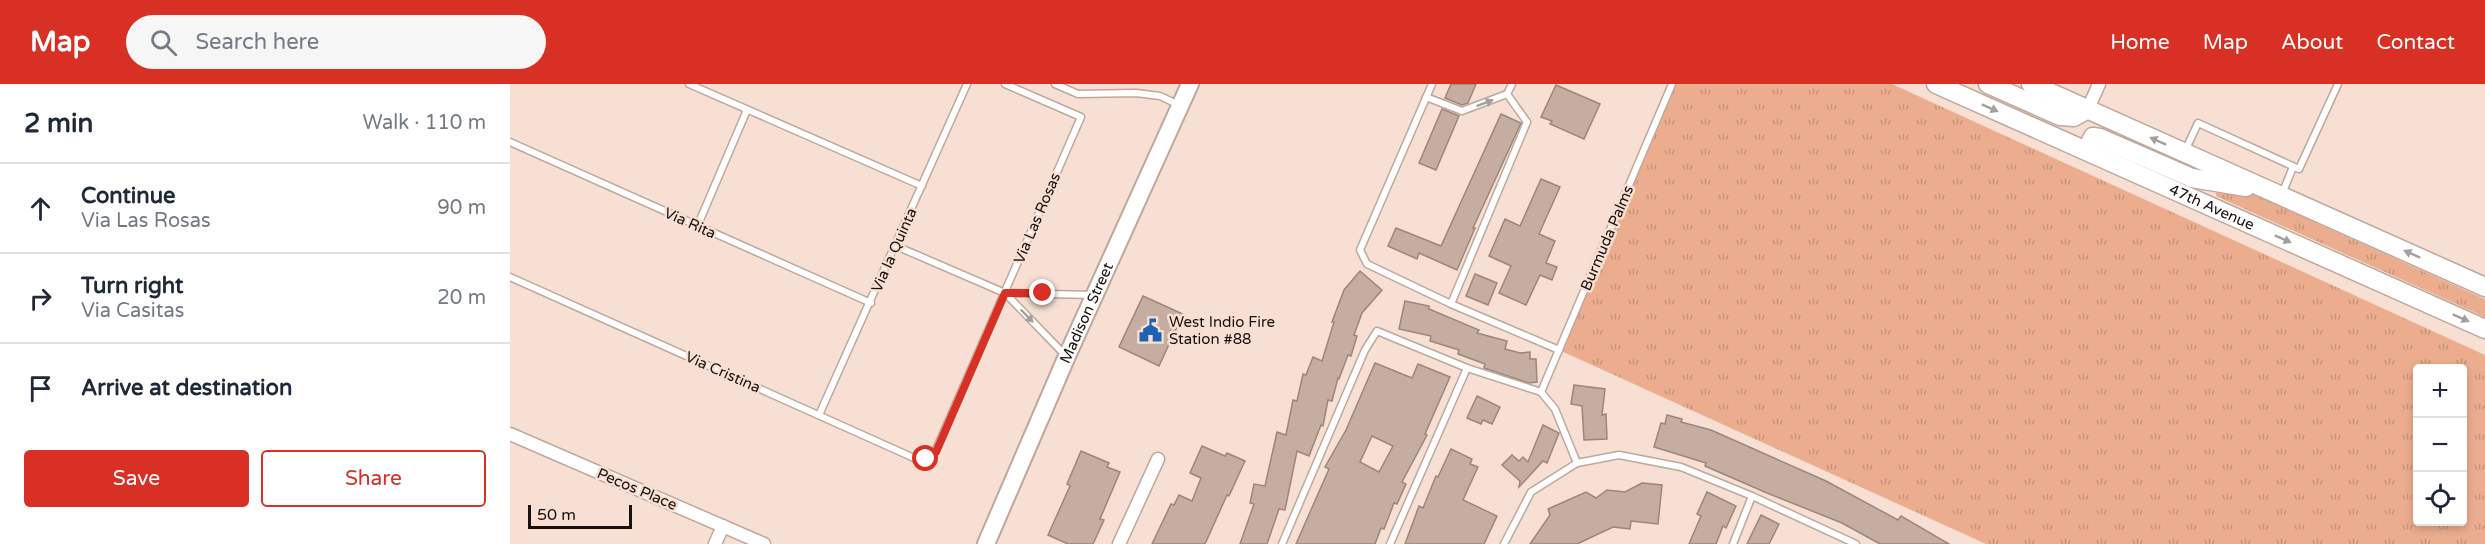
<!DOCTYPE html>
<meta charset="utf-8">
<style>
:root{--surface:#fff;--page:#f6f6f7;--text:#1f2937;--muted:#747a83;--line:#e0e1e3;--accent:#d93025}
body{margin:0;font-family:"Varela Round",sans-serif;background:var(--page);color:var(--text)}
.controls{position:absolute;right:18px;bottom:18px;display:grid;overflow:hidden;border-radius:6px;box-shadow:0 3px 9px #0003}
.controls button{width:54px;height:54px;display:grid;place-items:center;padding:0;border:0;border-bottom:2px solid var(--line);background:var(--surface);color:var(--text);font:30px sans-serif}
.scale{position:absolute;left:18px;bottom:15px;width:104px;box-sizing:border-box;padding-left:6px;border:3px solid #18100c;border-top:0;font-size:16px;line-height:21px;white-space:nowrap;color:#18100c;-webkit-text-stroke:4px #f8dfd4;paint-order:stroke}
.stop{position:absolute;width:18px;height:18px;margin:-14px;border:4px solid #d93025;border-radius:50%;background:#fff}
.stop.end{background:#d93025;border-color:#fff;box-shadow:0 2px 6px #0008}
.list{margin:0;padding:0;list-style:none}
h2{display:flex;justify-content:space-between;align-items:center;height:78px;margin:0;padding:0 24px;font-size:26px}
h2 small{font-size:20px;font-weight:400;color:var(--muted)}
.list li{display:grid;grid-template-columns:39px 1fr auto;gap:18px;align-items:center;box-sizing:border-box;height:90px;padding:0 24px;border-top:2px solid var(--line)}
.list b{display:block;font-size:22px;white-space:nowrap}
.list p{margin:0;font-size:20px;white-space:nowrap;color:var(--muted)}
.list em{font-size:20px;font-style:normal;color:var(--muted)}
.actions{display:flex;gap:12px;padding:18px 24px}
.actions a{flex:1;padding:14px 0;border:2px solid var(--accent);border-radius:6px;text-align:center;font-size:21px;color:var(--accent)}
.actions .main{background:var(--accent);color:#fff}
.icon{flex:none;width:33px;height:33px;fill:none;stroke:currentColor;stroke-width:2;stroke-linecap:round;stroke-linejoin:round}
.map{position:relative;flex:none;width:1975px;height:460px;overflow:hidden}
header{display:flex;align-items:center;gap:36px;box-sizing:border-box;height:84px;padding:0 30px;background:var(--accent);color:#fff}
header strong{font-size:28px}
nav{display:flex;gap:33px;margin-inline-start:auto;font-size:21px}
.search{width:420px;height:54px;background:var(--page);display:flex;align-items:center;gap:15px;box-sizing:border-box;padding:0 21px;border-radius:33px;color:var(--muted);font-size:22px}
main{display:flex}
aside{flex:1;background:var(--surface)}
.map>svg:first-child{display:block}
.grass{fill:url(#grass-tufts);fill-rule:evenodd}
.building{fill:#c5ada2;stroke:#9c867b;stroke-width:1.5;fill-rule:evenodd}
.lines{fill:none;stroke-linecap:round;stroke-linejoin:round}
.service-casing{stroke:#bea79c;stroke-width:9}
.minor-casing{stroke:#bea79c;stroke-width:15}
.secondary-casing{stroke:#bea79c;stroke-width:20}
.primary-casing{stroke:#bea79c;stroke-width:21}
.service{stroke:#fff;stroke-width:6}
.minor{stroke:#fff;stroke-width:12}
.secondary{stroke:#fff;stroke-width:16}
.primary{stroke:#fff;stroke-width:18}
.oneway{fill:#a39f9e}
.route{stroke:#d93025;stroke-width:8}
.labels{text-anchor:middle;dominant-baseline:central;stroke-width:5;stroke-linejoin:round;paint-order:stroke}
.street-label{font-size:15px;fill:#18100c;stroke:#f8dfd4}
.poi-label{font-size:15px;fill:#18100c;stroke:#f8dfd4;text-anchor:start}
</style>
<header>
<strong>Map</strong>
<div class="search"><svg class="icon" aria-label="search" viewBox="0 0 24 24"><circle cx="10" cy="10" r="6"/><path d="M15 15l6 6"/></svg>Search here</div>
<nav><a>Home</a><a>Map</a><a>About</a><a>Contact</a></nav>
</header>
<main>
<aside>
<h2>2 min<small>Walk · 110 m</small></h2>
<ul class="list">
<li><svg class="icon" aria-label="ahead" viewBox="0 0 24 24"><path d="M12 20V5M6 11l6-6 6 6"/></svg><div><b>Continue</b><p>Via Las Rosas</p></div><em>90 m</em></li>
<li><svg class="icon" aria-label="right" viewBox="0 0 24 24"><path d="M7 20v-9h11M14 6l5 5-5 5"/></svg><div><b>Turn right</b><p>Via Casitas</p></div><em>20 m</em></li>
<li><svg class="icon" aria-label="arrive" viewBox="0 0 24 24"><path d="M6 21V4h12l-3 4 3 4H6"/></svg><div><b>Arrive at destination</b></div></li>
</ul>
<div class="actions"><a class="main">Save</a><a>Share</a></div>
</aside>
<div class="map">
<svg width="1975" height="460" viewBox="0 0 1975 460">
<defs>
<pattern id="grass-tufts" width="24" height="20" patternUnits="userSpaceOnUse" patternTransform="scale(1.5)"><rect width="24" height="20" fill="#ecad8f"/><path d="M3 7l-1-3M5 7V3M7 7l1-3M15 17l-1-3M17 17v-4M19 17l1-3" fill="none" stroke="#ca947a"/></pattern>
</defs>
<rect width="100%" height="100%" fill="#f8dfd4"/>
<g class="grass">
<path d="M 1162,0 L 1382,0 L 1975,271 L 1975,460 L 1476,460 L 1049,266 ZM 1908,284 L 1952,284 L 1952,438 L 1908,438 Z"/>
<path d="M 1707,104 L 1740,109 L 1975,215 L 1975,233 L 1706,112 Z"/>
</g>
<g class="building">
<path d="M 941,0 L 966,0 L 958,19 L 952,21 L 935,14 Z"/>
<path d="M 1046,1 L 1090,20 L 1074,55 L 1040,40 L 1042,37 L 1031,33 Z"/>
<path d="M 932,25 L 949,32 L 926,86 L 909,79 Z"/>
<path d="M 991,30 L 1011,39 L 963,144 L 965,144 L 947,186 L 909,169 L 907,175 L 878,162 L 886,144 L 931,162 Z"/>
<path d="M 1031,95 L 1050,103 L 1029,150 L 1045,157 L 1036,179 L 1047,183 L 1042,196 L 1030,191 L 1016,221 L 989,209 L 1001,182 L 979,172 L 995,135 L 1010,142 Z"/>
<path d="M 850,187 L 872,206 L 852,229 L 844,251 L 847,252 L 841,272 L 838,271 L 829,295 L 828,294 L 822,317 L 818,316 L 813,342 L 811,341 L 799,372 L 787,367 L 775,426 L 769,425 L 757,460 L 730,460 L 744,420 L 740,419 L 744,400 L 755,402 L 767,348 L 776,351 L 783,316 L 787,317 L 793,290 L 796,291 L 803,273 L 812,277 L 824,238 L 822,238 L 834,206 Z"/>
<path d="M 965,190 L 987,199 L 978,221 L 956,212 Z"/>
<path d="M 633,212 L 673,230 L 649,282 L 609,263 Z"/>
<path d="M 895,217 L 919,222 L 919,225 L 969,246 L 967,249 L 997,257 L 995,265 L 1010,269 L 1020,268 L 1020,275 L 1026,275 L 1027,298 L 1019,299 L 974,284 L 975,280 L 948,270 L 949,266 L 920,257 L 921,252 L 889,245 Z"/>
<path d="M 865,279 L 902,294 L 908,280 L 940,293 L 915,350 L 917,351 L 892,398 L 896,400 L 887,420 L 884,419 L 874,445 L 871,444 L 865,460 L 786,460 L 819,385 L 815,383 L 836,346 ZM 862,352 L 883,362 L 869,388 L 850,378 Z"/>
<path d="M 1064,301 L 1095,305 L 1092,331 L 1096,330 L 1097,355 L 1074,356 L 1072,322 L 1061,320 Z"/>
<path d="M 967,312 L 990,323 L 982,340 L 973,336 L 971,340 L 957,334 Z"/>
<path d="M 1157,331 L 1172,335 L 1171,338 L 1201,346 L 1316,397 L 1388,436 L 1391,432 L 1439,460 L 1370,460 L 1332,439 L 1257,409 L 1195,382 L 1196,379 L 1144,363 L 1151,339 L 1155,340 Z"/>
<path d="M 1033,341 L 1049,349 L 1037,379 L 1033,377 L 1009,403 L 1010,397 L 992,381 L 1002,371 L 1009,377 L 1013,373 L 1018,378 Z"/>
<path d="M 692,362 L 715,372 L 717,369 L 735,377 L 719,412 L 717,411 L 695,460 L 642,460 L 661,420 L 664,421 L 669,411 L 682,417 L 691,394 L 680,389 Z"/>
<path d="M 941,365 L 962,375 L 960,380 L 968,383 L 953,416 L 987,432 L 974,460 L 895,460 L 909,422 L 913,424 L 926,392 L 928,393 Z"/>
<path d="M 571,367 L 599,379 L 597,383 L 610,388 L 590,435 L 594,436 L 583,460 L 558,460 L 538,451 L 560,402 L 557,400 Z"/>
<path d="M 1132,399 L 1152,401 L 1148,440 L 1121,437 L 1120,445 L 1103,443 L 1067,460 L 1020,460 L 1040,431 L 1038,425 L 1076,408 L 1086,414 L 1097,406 L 1115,408 Z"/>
<path d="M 1197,408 L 1226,422 L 1216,444 L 1213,442 L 1206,460 L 1179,460 L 1191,432 L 1187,430 Z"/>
<path d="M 1251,431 L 1269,440 L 1259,460 L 1237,460 Z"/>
</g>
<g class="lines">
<defs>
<g id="service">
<path d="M 179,0 L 412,102"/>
<path d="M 545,0 L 568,10 L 626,9 L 650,12 L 669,21"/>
<path d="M 922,0 L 850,166 L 857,180 L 941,220 L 1049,266"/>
<path d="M 916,13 L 952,27 L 997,10 L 1002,0"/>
<path d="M 0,58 L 361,219"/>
<path d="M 1675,67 L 1688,39 L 1789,85 L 1828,0"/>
<path d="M 1772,110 L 1783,83"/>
<path d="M 187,143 L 237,26"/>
<path d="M 386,162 L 495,209"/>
<path d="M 0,193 L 404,374 L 416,375 L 425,368 L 571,33 L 495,0"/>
<path d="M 941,220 L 1017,38 L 997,10"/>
<path d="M 555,271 L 495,209 L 584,211"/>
<path d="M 1031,308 L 1162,0"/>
<path d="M 309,331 L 457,0"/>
<path d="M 772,460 L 855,266 L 867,247 L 957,284 L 1031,308 L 1045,325 L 1067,379"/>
<path d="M 880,460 L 957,284"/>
<path d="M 994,460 L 1021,408 L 1067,379 L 1109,371 L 1171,383 L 1242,412 L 1346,460"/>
<path d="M 1223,460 L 1242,412"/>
</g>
<g id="minor">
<path d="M 1578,25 L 1589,0"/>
<path d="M 0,350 L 254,460"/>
<path d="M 205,460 L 213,442"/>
<path d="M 609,460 L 648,375"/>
</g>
<g id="secondary">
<path id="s1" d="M 476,460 L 557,272 L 680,0"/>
</g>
<g id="primary">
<path id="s2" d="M 1426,0 L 1975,245"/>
<path d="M 1478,0 L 1550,32 L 1564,33 L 1578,25"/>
<path d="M 1521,0 L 1975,203"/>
<path d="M 1583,70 L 1578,63 L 1583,53 L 1590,54 L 1682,94 L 1736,103"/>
</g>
</defs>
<use href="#service" class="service-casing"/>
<use href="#minor" class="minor-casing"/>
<use href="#secondary" class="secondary-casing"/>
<use href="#primary" class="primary-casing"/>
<use href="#service" class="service"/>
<use href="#minor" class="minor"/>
<use href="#secondary" class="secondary"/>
<use href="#primary" class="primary"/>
</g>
<defs><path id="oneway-solid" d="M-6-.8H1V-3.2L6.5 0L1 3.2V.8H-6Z" transform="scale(1.5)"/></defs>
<g class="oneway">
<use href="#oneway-solid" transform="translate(975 19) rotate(-21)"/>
<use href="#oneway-solid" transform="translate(1480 24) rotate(24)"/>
<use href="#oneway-solid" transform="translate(1648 57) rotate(-156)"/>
<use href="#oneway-solid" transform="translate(1773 155) rotate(24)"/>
<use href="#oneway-solid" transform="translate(1902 170) rotate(-156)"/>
<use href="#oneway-solid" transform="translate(517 232) rotate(46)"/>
<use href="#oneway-solid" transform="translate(1951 234) rotate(24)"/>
</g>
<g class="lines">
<path class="route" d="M 416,375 L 426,368 L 495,209 L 533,209"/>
</g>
<defs>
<symbol id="civic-bare" viewBox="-9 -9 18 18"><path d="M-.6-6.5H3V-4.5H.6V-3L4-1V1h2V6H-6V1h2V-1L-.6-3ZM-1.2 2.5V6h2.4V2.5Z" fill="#1f61b2" stroke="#f8dfd4" stroke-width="2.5" paint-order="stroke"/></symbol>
</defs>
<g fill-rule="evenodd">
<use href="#civic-bare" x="624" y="230" width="33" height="33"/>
</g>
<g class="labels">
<g class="street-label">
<text stroke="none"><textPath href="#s2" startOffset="302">47th Avenue</textPath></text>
<text transform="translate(527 134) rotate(-67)">Via Las Rosas</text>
<text transform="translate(180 139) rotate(24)">Via Rita</text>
<text transform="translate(1097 154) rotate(-67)">Burmuda Palms</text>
<text transform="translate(384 166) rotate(-66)">Via la Quinta</text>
<text stroke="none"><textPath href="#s1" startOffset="252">Madison Street</textPath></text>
<text transform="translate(213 288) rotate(24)">Via Cristina</text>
<text transform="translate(127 405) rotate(23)">Pecos Place</text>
</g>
<g class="poi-label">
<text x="659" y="238">West Indio Fire<tspan x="659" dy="17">Station #88</tspan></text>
</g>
</g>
</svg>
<div class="controls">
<button>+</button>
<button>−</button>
<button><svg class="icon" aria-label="locate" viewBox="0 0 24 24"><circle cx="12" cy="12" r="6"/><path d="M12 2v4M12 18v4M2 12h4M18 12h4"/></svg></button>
</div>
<div class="scale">50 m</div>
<div class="stop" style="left:416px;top:375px"></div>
<div class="stop end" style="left:533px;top:209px"></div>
</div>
</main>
